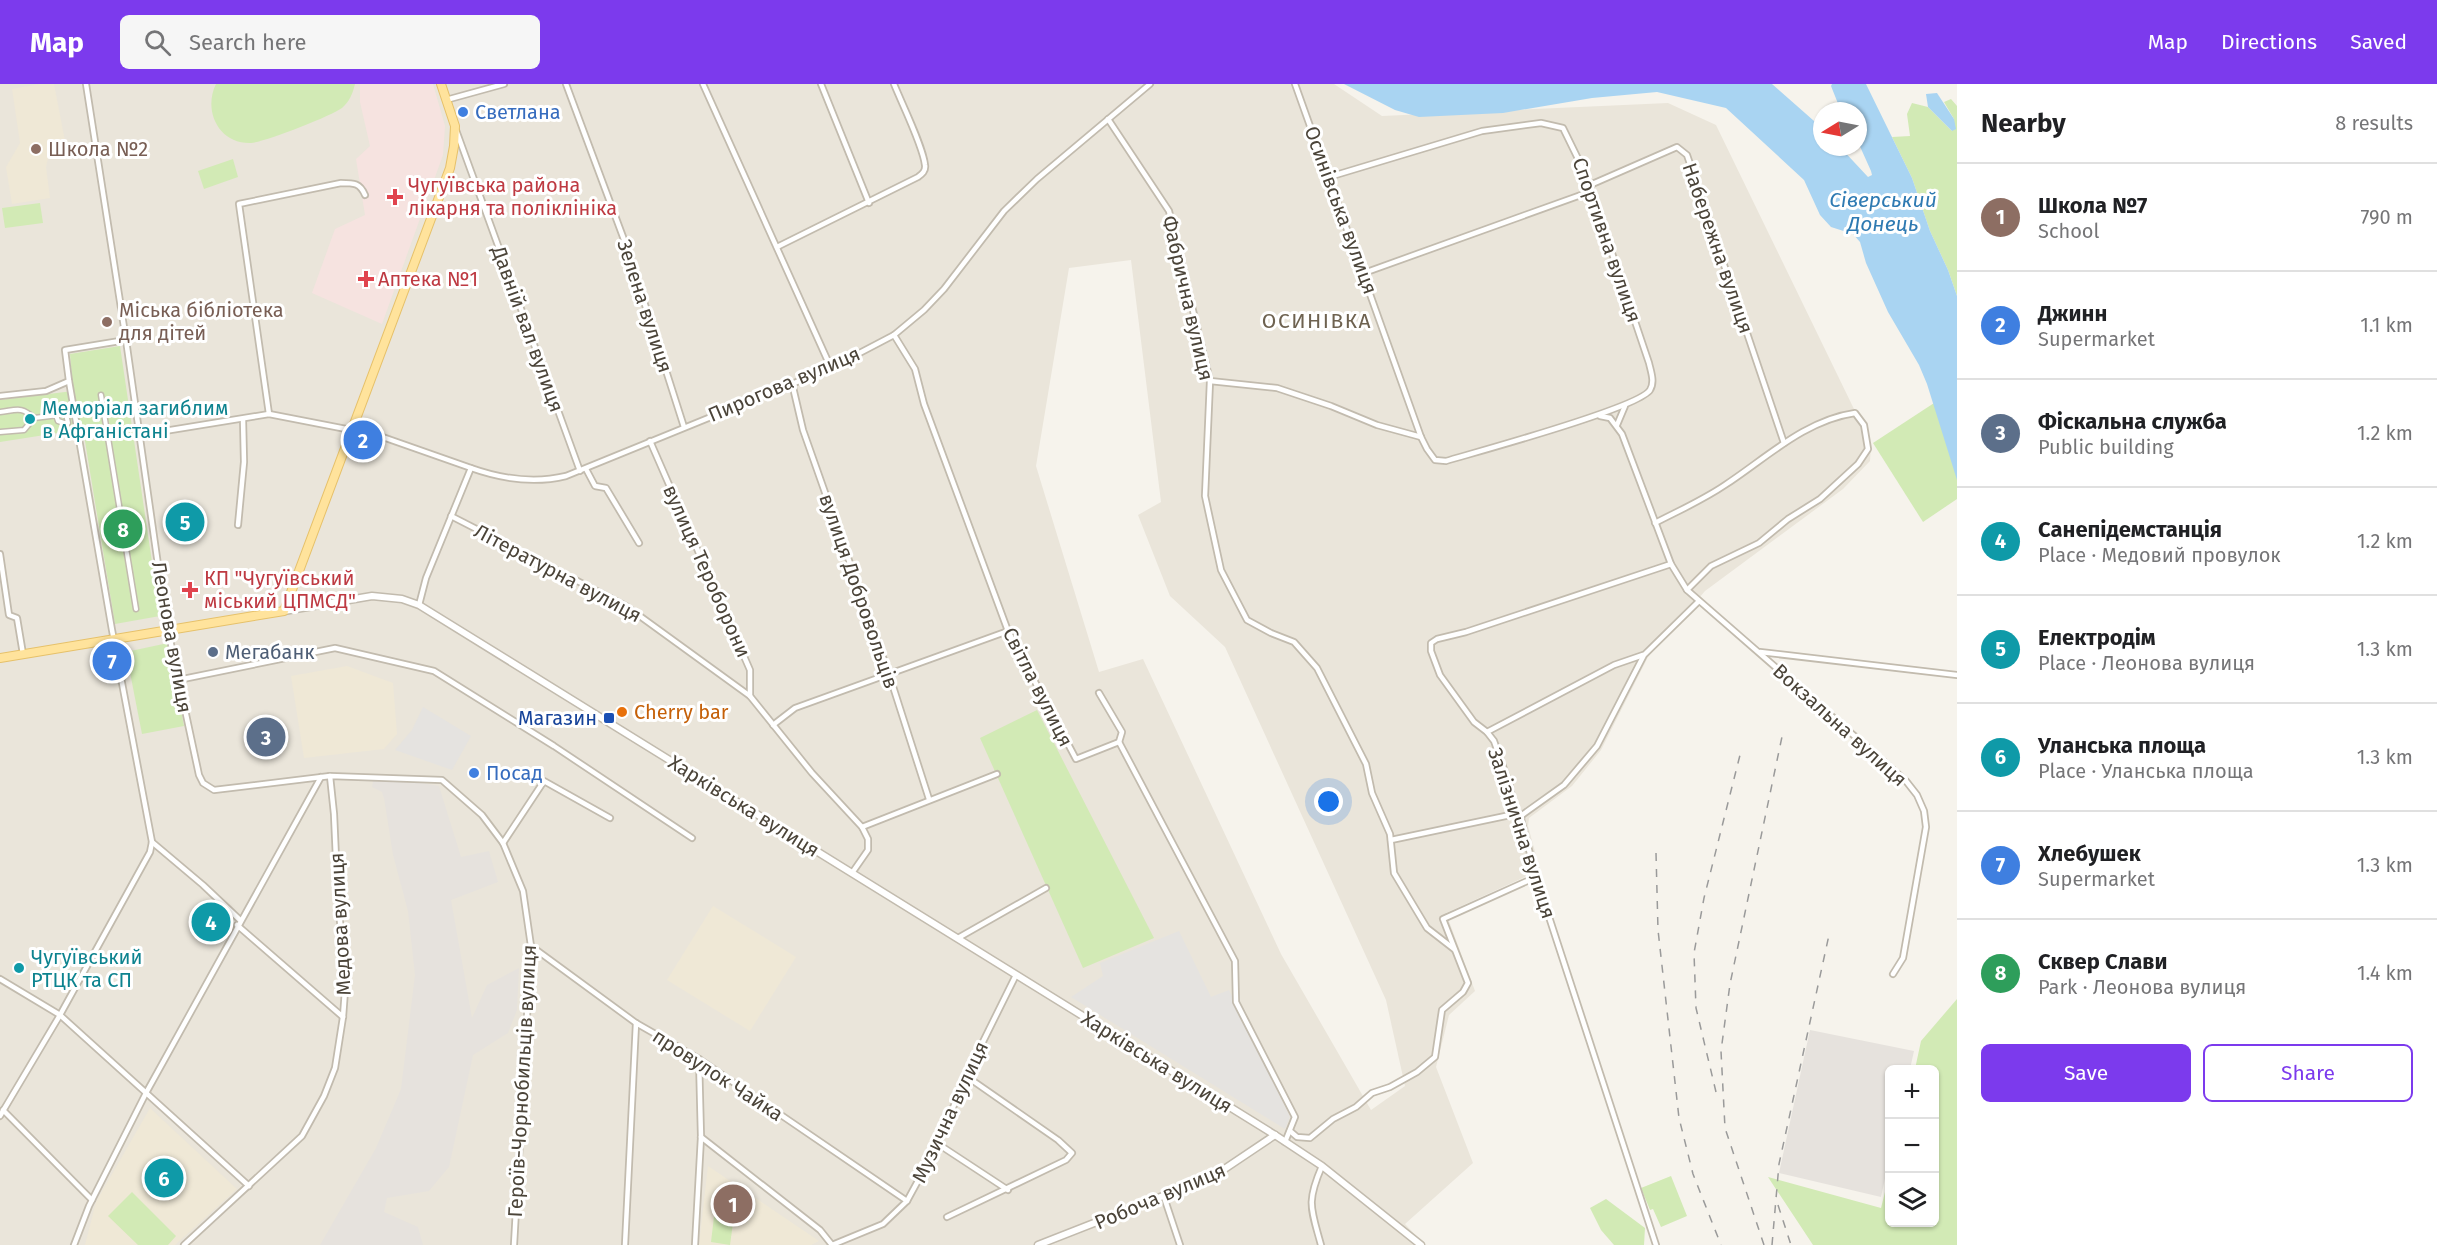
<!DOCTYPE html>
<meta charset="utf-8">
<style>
:root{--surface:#fff;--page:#f6f6f6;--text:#202124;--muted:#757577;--line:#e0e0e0;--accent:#7c3aed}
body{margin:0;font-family:"Fira Sans",sans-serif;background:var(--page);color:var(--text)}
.controls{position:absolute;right:18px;bottom:18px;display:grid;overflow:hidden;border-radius:9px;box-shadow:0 2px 4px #0004}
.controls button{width:54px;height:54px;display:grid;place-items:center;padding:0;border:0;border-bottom:2px solid var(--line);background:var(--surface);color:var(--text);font:30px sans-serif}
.compass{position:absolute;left:1813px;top:18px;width:54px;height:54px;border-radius:50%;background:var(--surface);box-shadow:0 2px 4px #0004;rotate:260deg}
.you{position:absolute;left:1329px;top:718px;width:21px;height:21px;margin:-15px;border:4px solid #fff;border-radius:50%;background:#1a73e8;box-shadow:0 0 0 9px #1a73e833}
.badge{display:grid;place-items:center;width:39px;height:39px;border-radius:50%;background:var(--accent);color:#fff;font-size:20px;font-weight:700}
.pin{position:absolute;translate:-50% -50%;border:3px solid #fff;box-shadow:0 2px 6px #0006}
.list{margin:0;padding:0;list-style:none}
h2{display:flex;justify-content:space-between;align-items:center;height:78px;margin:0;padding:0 24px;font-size:26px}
h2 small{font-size:20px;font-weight:400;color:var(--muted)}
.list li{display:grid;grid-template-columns:39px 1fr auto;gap:18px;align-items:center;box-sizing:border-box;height:108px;padding:0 24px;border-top:2px solid var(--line)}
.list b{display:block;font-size:22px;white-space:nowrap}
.list p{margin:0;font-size:20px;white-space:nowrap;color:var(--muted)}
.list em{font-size:20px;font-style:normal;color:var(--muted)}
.actions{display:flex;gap:12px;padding:18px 24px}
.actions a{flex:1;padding:14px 0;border:2px solid var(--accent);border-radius:9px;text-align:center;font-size:21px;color:var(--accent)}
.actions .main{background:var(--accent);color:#fff}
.icon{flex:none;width:33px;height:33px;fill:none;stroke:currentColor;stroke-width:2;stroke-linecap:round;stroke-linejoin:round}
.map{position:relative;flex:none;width:1957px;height:1161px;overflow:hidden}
header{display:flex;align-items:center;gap:36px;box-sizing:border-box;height:84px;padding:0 30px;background:var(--accent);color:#fff}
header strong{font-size:28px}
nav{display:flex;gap:33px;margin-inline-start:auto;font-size:21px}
.search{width:420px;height:54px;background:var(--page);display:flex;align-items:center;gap:15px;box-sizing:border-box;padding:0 21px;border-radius:9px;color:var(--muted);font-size:22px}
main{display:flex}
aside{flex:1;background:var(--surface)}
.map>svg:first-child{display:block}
.residential{fill:#eae5da;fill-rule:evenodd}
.industrial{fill:#e6e2dd}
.education{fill:#efe8d6}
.medical{fill:#f6e3e0}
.green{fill:#d2eab5}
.parking{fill:#e5e3e0}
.water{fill:#a9d4f2}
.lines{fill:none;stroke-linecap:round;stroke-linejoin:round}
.pedestrian-casing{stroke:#c2bbae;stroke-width:7}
.minor-casing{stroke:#c2bbae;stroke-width:8}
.tertiary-casing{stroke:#c2bbae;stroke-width:9}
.primary-casing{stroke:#e6c16a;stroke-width:10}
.pedestrian{stroke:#fff;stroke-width:4}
.minor{stroke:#fff;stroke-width:4.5}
.tertiary{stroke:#fff;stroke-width:6}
.primary{stroke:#ffe39c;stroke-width:8}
.rail{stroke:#9a9a9a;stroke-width:1.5;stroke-dasharray:8 8;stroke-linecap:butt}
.shop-dot{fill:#3f7fe0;stroke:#fff;stroke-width:2}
.education-dot{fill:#8d6e63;stroke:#fff;stroke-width:2}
.health-dot{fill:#e0444e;stroke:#fff;stroke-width:2}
.culture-dot{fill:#0f9aa8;stroke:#fff;stroke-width:2}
.service-dot{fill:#5c6f8a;stroke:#fff;stroke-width:2}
.food-dot{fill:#e8710a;stroke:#fff;stroke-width:2}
.transit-dot{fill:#1a4fb4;stroke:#fff;stroke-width:2}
.labels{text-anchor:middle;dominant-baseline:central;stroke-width:6;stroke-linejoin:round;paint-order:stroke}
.shop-label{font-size:20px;fill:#366cbe;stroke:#fff;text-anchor:start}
.education-label{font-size:20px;fill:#785e54;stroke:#fff;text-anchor:start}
.health-label{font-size:20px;fill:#be3a42;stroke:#fff;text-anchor:start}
.street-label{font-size:20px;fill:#4b4439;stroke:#fff}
.culture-label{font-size:20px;fill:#0d838f;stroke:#fff;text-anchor:start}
.service-label{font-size:20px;fill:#4e5e75;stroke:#fff;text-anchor:start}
.food-label{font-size:20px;fill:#c56008;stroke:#fff;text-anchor:start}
.transit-label{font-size:20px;fill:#164399;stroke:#fff;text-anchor:end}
.water-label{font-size:21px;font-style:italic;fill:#2e7ab2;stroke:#fff}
.neighbourhood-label{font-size:21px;letter-spacing:1.5px;fill:#6e6250;stroke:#fff}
</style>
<header>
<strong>Map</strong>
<div class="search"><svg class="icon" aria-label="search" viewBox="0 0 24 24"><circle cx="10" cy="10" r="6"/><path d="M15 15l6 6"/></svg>Search here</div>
<nav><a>Map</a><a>Directions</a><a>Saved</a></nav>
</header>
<main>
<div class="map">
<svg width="1957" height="1161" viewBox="0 0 1957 1161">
<rect width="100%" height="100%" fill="#f6f3ec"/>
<path class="residential" d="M 0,0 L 1334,0 L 1382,32 L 1668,19 L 1716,41 L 1871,360 L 1870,377 L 1843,405 L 1705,507 L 1648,573 L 1601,666 L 1572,702 L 1529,734 L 1528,742 L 1540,786 L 1446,829 L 1475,907 L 1449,931 L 1436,983 L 1473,1079 L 1405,1140 L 1425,1161 L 0,1161 ZM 1131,176 L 1161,418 L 1138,431 L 1170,512 L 1225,563 L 1386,916 L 1405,1002 L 1371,1026 L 1281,870 L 1143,575 L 1099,588 L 1036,382 L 1069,184 Z"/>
<g class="industrial">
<path d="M 374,691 L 439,702 L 461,773 L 489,767 L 498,798 L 451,816 L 472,934 L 487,901 L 519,884 L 517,926 L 508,949 L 473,971 L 449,1083 L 429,1107 L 387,1114 L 384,1128 L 418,1143 L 423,1161 L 320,1161 L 376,1064 L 401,1005 L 415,891 L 408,827 L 393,771 L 384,714 L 382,708 L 372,703 Z"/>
<path d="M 1810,946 L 1914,967 L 1910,985 L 1890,986 L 1889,1076 L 1881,1113 L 1779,1089 Z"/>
</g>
<g class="education">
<path d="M 40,0 L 54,0 L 65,57 L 49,70 L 46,83 L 50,114 L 12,120 L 6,83 L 20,59 L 12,5 Z"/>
<path d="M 347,582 L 393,599 L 397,650 L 384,665 L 304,674 L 291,592 Z"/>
<path d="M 713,822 L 796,873 L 750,947 L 667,896 Z"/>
<path d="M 150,1024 L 237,1105 L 175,1161 L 85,1161 L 96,1118 Z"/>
<path d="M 708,1082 L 819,1157 L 811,1161 L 699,1161 Z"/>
</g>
<path class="medical" d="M 360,0 L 433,0 L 445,42 L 443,71 L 382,240 L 312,209 L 335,145 L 365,131 L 356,75 L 370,62 L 360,18 Z"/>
<g class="green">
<path d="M 216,0 L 355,0 C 353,9 349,18 342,24 C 331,32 265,58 251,59 C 218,60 203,26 216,0 Z"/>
<path d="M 1951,15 L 1957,22 L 1957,212 L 1948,186 L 1930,147 L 1912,94 L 1892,53 L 1910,52 L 1907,30 L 1912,19 L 1928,23 L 1952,47 L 1954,35 L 1944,18 Z"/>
<path d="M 233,75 L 238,93 L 204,105 L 198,87 Z"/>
<path d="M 40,119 L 43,139 L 5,144 L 2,124 Z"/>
<path d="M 120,262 L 160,532 L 115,540 L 83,345 L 0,358 L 0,316 L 73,307 L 70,270 Z"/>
<path d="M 1957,304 L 1957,415 L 1923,438 L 1873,359 Z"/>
<path d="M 168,559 L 184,642 L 142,650 L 126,568 Z"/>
<path d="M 1037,626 L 1154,854 L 1083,884 L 980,654 Z"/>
<path d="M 1957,915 L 1957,1161 L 1813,1161 L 1768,1093 L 1881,1124 L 1889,1092 L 1890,1138 L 1934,1138 L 1934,986 L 1915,985 L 1921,957 Z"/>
<path d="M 1671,1092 L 1687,1132 L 1661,1143 L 1653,1125 L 1650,1126 L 1641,1104 Z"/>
<path d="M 717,1107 L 737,1109 L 730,1161 L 711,1158 Z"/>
<path d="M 132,1108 L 176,1152 L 168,1161 L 138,1161 L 108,1132 Z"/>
<path d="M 1606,1115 L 1645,1144 L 1644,1161 L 1614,1161 L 1601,1146 L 1590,1124 Z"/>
</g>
<g class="parking">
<path d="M 423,623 L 471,652 L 452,686 L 395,666 L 412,646 Z"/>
<path d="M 1179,847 L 1211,913 L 1229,906 L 1290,1033 L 1285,1045 L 1071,913 L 1103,892 L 1100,879 Z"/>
</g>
<g class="water">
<path d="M 1344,0 L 1772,0 L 1822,44 L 1822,63 L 1840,63 L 1868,93 L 1872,91 L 1871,87 L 1858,58 L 1858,27 L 1841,27 L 1831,2 L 1832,0 L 1866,0 L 1912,94 L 1930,147 L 1948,186 L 1957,212 L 1957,396 L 1927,300 L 1919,281 L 1888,228 L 1866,179 L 1860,158 L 1853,150 L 1831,143 L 1820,131 L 1804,96 L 1726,24 L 1657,8 L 1592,14 L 1503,29 L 1419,33 L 1395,26 Z"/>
<path d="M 1937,9 L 1954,35 L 1956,45 L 1952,47 L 1928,23 L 1926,10 Z"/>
</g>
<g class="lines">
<defs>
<g id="pedestrian">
<path d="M 101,311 L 136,525"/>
<path d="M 64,321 L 68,339 L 67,340 L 58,337 L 56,331 L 59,323 Z"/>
<path d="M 0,328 C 17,326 21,322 34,334"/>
<path d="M 0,348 L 24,346 L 34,334 L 67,330"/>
</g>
<g id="minor">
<path d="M 86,0 L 126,256 L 166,537 L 199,691 L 203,699 L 214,706 L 330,692 L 442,696 L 482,731 L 503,759 L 523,807 L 531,862 L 514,1161"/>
<path d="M 566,0 L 626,161 L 684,343"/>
<path d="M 703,0 L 831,284"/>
<path d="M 821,0 L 869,119"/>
<path d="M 1295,0 L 1421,353 L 1427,365 L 1435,376 L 1446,377 C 1476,368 1639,324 1650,306 C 1655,298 1651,288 1649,279 L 1585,89 L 1563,44 L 1541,39 L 1482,47 L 1329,93"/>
<path d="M 446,16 L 504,0"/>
<path d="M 1108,35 L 1169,127 L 1210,297 L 1205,412 L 1221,486 L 1247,536 L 1271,549 L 1294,558 L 1317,584 L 1366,680 L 1372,709 L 1390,750 L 1394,789 L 1427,844 L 1454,865"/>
<path d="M 456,46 L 580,387"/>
<path d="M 1590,101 L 1677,63 L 1687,71 L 1784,359"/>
<path d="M 777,163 L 918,93 C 922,90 926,87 925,81 C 923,62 902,20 894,0"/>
<path d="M 1364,189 L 1592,107"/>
<path d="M 894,251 L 915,285 L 924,320 L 1008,547 L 1076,675 L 1119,658 L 1235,877 L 1236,918 L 1295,1033 L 1285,1058"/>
<path d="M 1210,297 L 1277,304 L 1331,322 L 1377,341 L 1421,353"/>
<path d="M 792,299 L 803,346 L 889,590 L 929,715"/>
<path d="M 0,312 L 46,307 L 69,297 L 65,266 L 126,256"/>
<path d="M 269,330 L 239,120 L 341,99 C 354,99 360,99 365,111"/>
<path d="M 1600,332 L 1610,334 L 1622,350 L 1671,480 L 1687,506 L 1906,697 L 1917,711 L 1924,727 L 1926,743 L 1903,874 L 1893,890"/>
<path d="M 1617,341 L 1625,322"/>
<path d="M 140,351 L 269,330 L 377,351 L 471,384"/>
<path d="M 650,357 L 750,586 L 750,612 L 812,689 L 862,743 L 868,755 L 868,766 L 852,789"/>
<path d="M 586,385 L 595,402 L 606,404 L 639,459"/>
<path d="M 451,432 L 626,522 L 750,612"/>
<path d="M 1655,439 C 1678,427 1703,416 1725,401 C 1765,375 1805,336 1855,329 L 1864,341 L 1868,365 L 1858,380 L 1820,415 L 1788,435 L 1759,459 L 1711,482 L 1687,506"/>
<path d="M 238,441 L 244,378 L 243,335"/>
<path d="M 0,470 L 9,531 L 17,534 L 23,570"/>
<path d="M 419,521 L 426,494 L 471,384 C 502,395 533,400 566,392 L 831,284 L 894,251 L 924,226 L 944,205 L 1004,127 L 1037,95 L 1150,0"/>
<path d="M 1760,568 L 1957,591"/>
<path d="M 178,596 L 335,564 L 434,587 L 554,662 L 692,754"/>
<path d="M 1099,609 L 1122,648 L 1119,658"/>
<path d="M 773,641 L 795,624 L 1008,547"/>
<path d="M 1487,648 L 1614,581 L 1643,571"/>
<path d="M 1521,735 L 1522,731 L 1564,701 L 1597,662 L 1644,571 L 1698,518"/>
<path d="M 862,743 L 997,690"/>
<path d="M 1391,756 L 1515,730"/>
<path d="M 152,758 L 203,801 L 240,836"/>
<path d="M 503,759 L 544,697 L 610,734"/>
<path d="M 237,841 L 343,933"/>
<path d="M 958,854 L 1046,804"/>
<path d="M 531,862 L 636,939 L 699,975 L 907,1117"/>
<path d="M 0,895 L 60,931 L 249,1102"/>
<path d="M 3,1026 L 92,1116"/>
<path d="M 0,1032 L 60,931 L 150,768 L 152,758 L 112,546 L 69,297"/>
<path d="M 1290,1047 L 1297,1053 L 1310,1054 L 1333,1035 L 1356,1023 L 1372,1009 L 1390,1003 L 1417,988 L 1435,973 L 1442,926 L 1463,908 L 1468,899 L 1443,835 L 1536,793"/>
<path d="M 701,1053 L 820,1146 L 832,1161"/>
<path d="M 938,1060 L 1008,1106"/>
<path d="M 1164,1113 L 1180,1161"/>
<path d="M 947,1133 L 1066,1076 L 1072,1069 L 1058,1056 L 966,992"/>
<path d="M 74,1161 L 89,1122 L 146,1009 L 321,693"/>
<path d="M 184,1161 L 302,1052 L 324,1012 L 335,984 L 343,933 L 346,893 L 338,819 L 334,730 L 330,692"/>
<path d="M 625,1161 L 636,939"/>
<path d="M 695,1161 L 701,1053 L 699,975"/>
<path d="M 832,1161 L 883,1140 L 907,1117 L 938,1060 L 966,992 L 1016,891"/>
<path d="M 1321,1161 C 1311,1124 1306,1119 1322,1082"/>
<path d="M 1656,1161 L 1536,793 L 1521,735 L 1515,730 L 1510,702 L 1494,657 L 1487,648 L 1474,638 L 1440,591 L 1431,567 L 1431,559 L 1437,555 L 1466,548 L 1671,480"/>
</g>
<g id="tertiary">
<path d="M 284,527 L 372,512 L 402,515 L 419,521 L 1275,1051 L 1322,1082 L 1421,1161"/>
<path d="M 1038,1161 L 1214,1092 L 1275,1051"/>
</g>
<path id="primary" d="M 0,574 L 284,527 L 450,84 L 454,62 L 455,42 L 441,0"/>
</defs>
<use href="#pedestrian" class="pedestrian-casing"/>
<use href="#minor" class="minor-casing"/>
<use href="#tertiary" class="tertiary-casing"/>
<use href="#primary" class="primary-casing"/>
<use href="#pedestrian" class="pedestrian"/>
<use href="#minor" class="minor"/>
<use href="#tertiary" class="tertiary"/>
<use href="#primary" class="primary"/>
<g class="rail">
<path d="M 1656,769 L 1658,846 L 1679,1034 L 1693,1090 L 1721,1161"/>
<path d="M 1716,1008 L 1696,924 L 1694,869 L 1704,814 L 1740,671"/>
<path d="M 1778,1121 L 1791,1161"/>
<path d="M 1764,1161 L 1725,1044 L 1721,967 L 1730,900 L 1783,648"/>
<path d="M 1772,1161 L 1779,1080 L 1829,851"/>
</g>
</g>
<g class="shop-dot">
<circle cx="463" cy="28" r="6"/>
<circle cx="474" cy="689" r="6"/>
</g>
<g class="education-dot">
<circle cx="36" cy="65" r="6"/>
<circle cx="107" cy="238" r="6"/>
</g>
<g class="health-dot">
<path d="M392 104h6v6h6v6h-6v6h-6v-6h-6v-6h6z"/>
<path d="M363 186h6v6h6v6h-6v6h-6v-6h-6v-6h6z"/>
<path d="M187 497h6v6h6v6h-6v6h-6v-6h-6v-6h6z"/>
</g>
<g class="culture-dot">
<circle cx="30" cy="335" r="6"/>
<circle cx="19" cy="884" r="6"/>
</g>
<circle class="service-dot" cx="213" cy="568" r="6"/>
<circle class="food-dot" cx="622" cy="628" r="6"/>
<rect class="transit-dot" x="603" y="628" width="12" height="12" rx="3"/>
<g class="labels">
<g class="shop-label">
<text x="475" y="28">Светлана</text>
<text x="486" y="689">Посад</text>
</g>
<g class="education-label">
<text x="48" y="65">Школа №2</text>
<text x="119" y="226">Міська бібліотека<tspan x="119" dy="23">для дітей</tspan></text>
</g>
<g class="health-label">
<text x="408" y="101">Чугуївська района<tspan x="408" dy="23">лікарня та поліклініка</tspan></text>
<text x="378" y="195">Аптека №1</text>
<text x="204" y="494">КП "Чугуївський<tspan x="204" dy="23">міський ЦПМСД"</tspan></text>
</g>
<g class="street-label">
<text transform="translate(1341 126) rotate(70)">Осинівська вулиця</text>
<text transform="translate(1607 156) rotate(71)">Спортивна вулиця</text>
<text transform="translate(1718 164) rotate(71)">Набережна вулиця</text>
<text transform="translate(1188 214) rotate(77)">Фабрична вулиця</text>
<text transform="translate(645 222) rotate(72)">Зелена вулиця</text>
<text transform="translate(528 245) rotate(70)">Давній вал вулиця</text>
<text transform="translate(784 300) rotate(-23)">Пирогова вулиця</text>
<text transform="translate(707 487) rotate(66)">вулиця Тероборони</text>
<text transform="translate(558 489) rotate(28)">Літературна вулиця</text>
<text transform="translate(859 507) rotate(71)">вулиця Добровольців</text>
<text transform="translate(172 553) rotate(80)">Леонова вулиця</text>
<text transform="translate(1038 603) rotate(63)">Світла вулиця</text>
<text transform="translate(1840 641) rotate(42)">Вокзальна вулиця</text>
<text transform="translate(744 722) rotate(32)">Харківська вулиця</text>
<text transform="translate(1522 749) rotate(72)">Залізнична вулиця</text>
<text transform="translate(340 840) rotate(-93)">Медова вулиця</text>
<text transform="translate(1157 978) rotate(32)">Харківська вулиця</text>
<text transform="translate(718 991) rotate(33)">провулок Чайка</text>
<text transform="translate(522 997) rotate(-87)">Героїв-Чорнобильців вулиця</text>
<text transform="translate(950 1028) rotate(-65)">Музична вулиця</text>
<text transform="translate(1160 1112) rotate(-23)">Робоча вулиця</text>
</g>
<g class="culture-label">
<text x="42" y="324">Меморіал загиблим<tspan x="42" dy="23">в Афганістані</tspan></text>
<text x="31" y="873">Чугуївський<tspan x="31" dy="23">РТЦК та СП</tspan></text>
</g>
<g class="service-label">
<text x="225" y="568">Мегабанк</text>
</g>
<g class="food-label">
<text x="634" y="628">Cherry bar</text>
</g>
<g class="transit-label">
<text x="597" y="634">Магазин</text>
</g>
<g class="water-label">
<text x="1883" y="116">Сіверський<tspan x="1883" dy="24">Донець</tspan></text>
</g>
<g class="neighbourhood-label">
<text x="1317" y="237">ОСИНІВКА</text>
</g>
</g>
</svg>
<div class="controls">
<button>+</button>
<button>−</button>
<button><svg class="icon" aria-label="layers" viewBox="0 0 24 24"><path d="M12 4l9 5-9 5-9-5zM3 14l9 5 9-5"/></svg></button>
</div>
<svg class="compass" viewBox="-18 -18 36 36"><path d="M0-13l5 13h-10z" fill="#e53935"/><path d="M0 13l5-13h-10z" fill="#757577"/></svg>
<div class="you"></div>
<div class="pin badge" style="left:733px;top:1120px;background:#8d6e63">1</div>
<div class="pin badge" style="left:363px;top:356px;background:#3f7fe0">2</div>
<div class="pin badge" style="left:266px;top:653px;background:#5c6f8a">3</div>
<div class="pin badge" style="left:211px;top:838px;background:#0f9aa8">4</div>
<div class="pin badge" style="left:185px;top:438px;background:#0f9aa8">5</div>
<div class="pin badge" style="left:164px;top:1094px;background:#0f9aa8">6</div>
<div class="pin badge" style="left:112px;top:577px;background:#3f7fe0">7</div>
<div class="pin badge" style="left:123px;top:445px;background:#2e9e5b">8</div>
</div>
<aside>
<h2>Nearby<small>8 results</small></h2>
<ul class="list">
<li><span class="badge" style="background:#8d6e63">1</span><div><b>Школа №7</b><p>School</p></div><em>790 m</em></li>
<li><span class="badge" style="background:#3f7fe0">2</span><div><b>Джинн</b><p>Supermarket</p></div><em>1.1 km</em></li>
<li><span class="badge" style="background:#5c6f8a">3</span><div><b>Фіскальна служба</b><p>Public building</p></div><em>1.2 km</em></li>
<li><span class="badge" style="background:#0f9aa8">4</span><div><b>Санепідемстанція</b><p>Place · Медовий провулок</p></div><em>1.2 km</em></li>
<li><span class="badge" style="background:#0f9aa8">5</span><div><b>Електродім</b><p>Place · Леонова вулиця</p></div><em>1.3 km</em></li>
<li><span class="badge" style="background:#0f9aa8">6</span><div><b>Уланська площа</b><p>Place · Уланська площа</p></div><em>1.3 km</em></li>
<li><span class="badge" style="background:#3f7fe0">7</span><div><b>Хлебушек</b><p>Supermarket</p></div><em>1.3 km</em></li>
<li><span class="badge" style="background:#2e9e5b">8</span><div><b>Сквер Слави</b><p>Park · Леонова вулиця</p></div><em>1.4 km</em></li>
</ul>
<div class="actions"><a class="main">Save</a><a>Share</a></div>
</aside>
</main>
